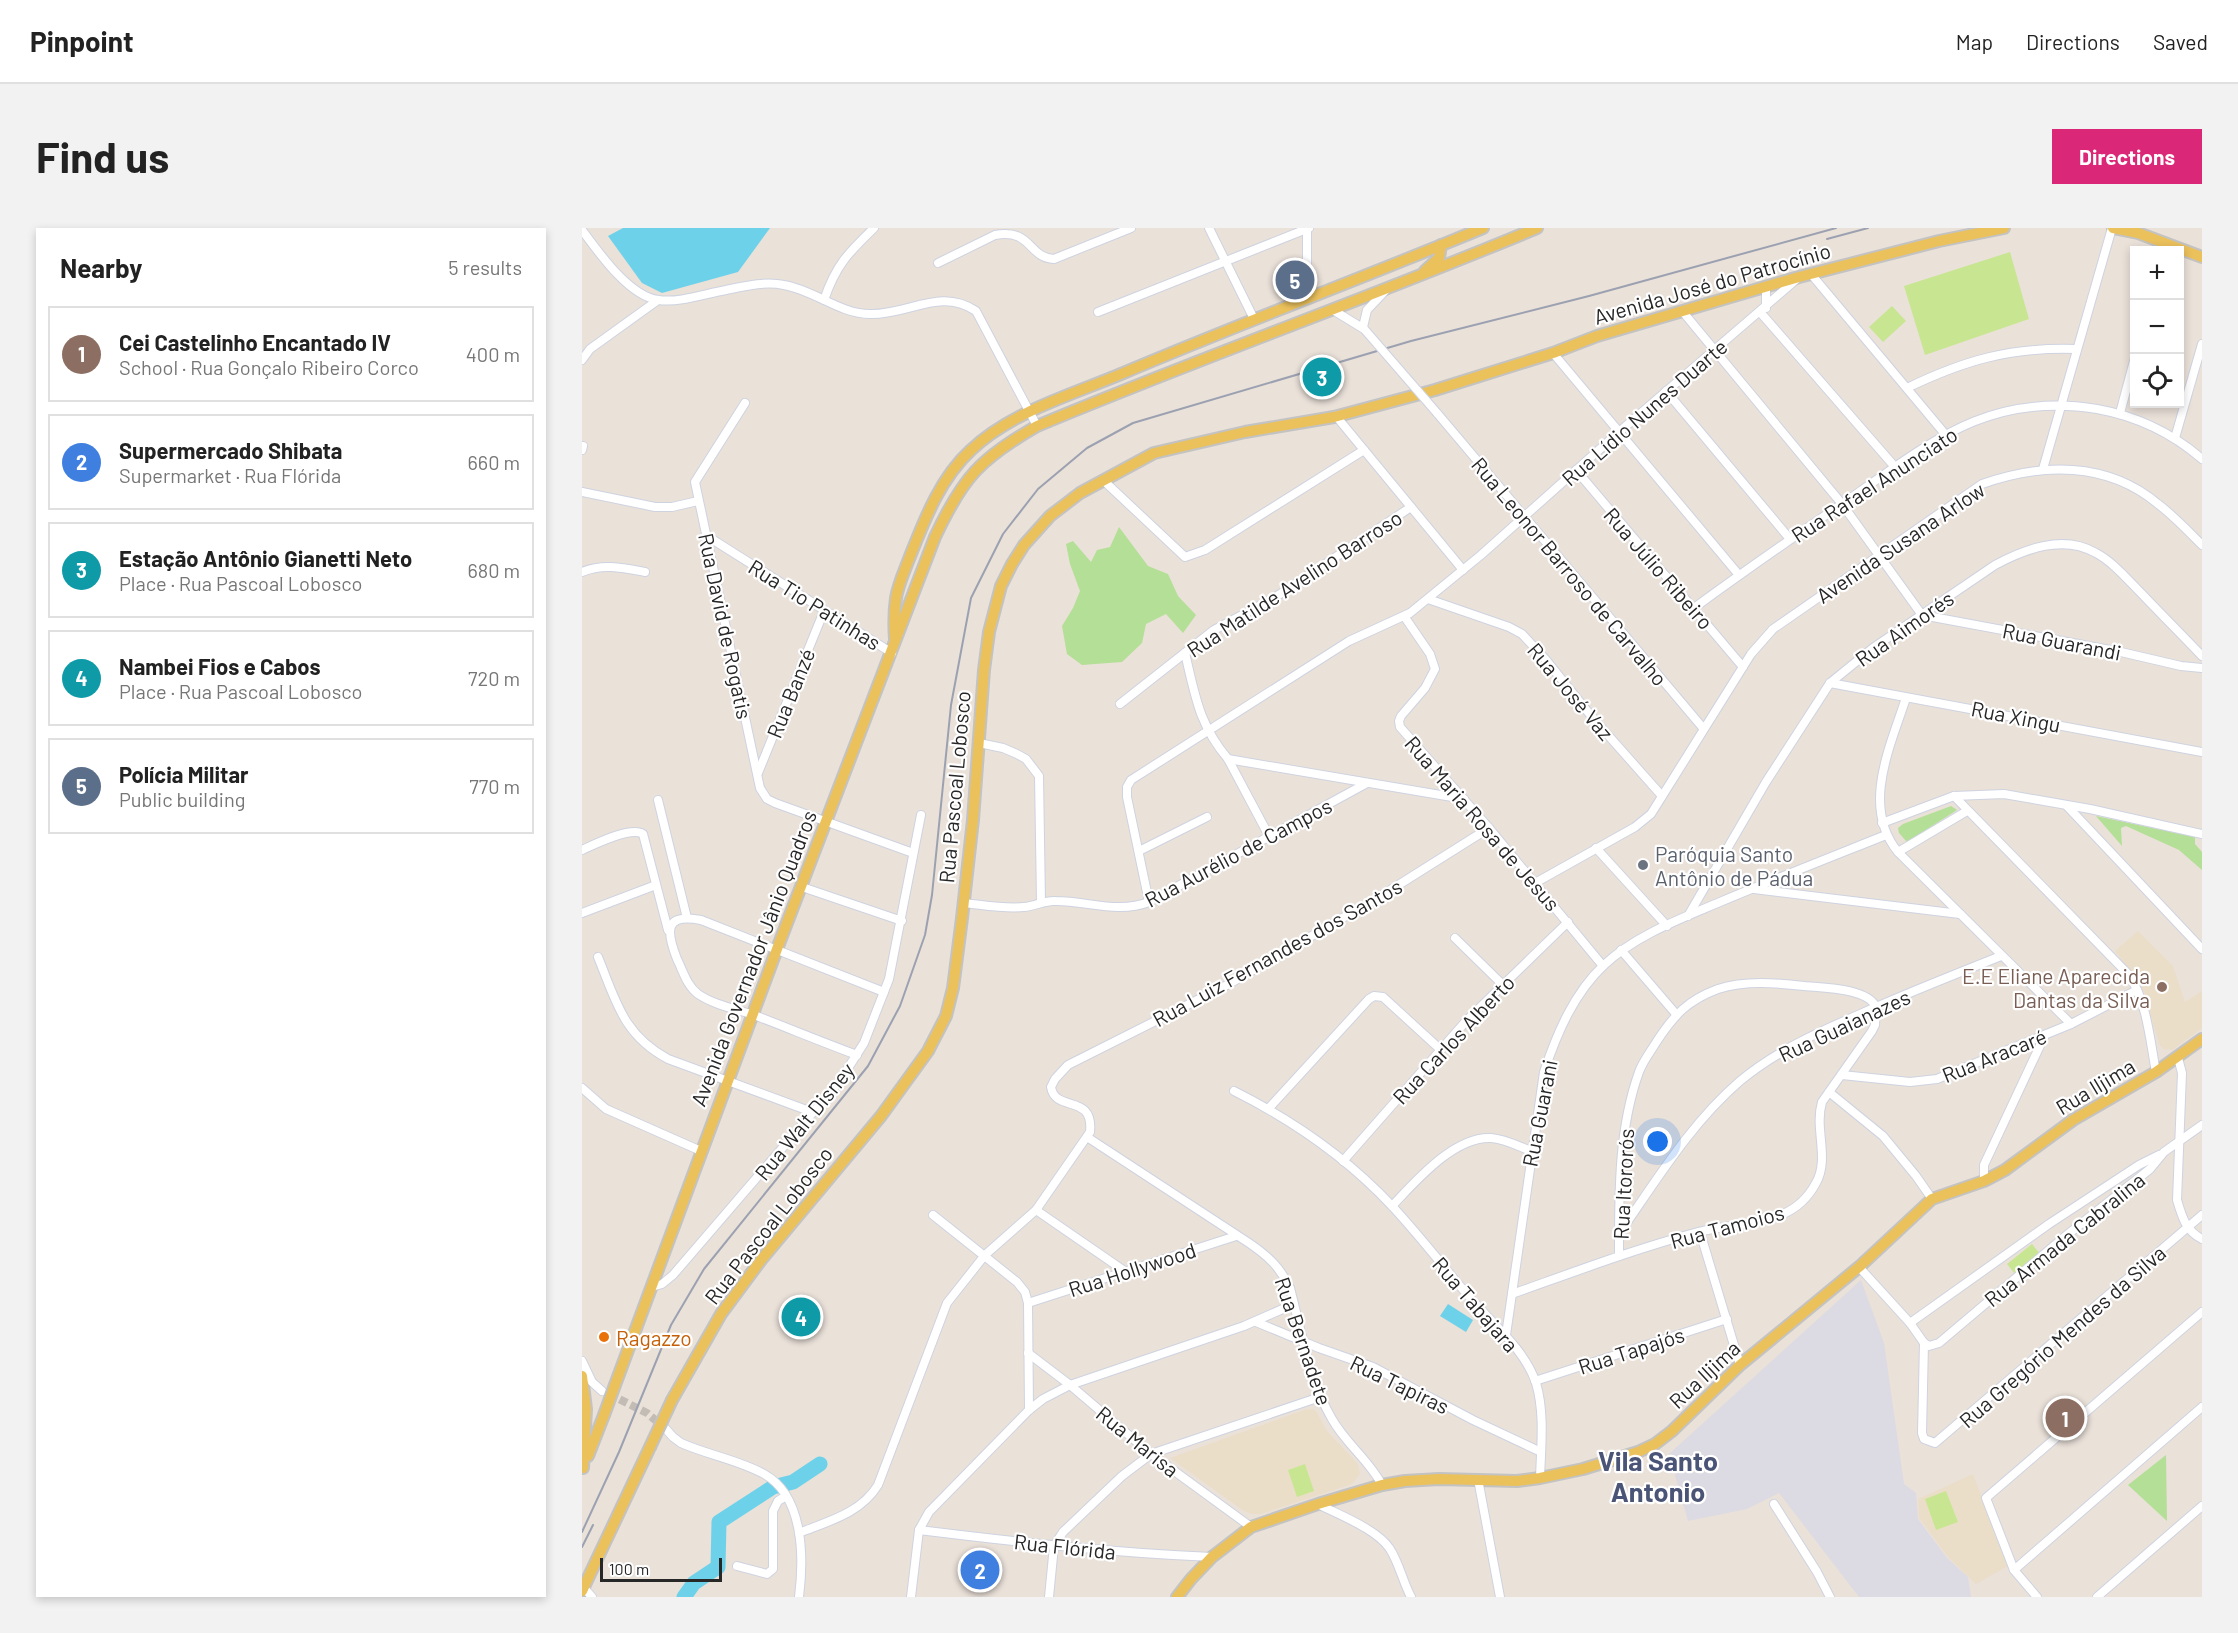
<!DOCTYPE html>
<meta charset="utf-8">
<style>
:root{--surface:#fff;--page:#f2f2f2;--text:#222;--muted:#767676;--line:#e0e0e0;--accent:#db2777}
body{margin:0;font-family:Barlow,sans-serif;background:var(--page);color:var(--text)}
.controls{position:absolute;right:18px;top:18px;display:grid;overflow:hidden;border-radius:0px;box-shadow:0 3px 9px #0003}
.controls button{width:54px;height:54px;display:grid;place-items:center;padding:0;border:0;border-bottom:2px solid var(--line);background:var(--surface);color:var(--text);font:30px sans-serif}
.scale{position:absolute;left:18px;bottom:15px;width:122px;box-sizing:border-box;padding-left:6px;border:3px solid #272727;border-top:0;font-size:16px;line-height:21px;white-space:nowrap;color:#272727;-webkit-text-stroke:4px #fff;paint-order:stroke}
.you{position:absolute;left:1076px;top:914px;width:21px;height:21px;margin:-15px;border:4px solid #fff;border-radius:50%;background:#1a73e8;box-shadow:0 0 0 9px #1a73e833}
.badge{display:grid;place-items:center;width:39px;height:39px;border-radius:50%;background:var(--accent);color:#fff;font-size:20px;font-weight:700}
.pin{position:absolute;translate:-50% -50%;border:3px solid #fff;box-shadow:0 2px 6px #0006}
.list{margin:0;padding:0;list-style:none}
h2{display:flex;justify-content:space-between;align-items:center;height:78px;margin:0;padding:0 24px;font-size:26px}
h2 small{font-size:20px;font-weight:400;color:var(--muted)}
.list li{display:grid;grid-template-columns:39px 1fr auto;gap:18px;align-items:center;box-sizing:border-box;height:96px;margin:0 12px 12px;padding:0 12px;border:2px solid var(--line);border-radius:0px}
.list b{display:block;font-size:22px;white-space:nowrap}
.list p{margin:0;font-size:20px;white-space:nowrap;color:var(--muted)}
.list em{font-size:20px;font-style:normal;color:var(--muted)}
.icon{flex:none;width:33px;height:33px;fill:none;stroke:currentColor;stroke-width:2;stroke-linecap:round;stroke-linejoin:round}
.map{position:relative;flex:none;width:1620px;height:1369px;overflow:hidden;border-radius:0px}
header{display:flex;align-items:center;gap:36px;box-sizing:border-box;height:84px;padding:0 30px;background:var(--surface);border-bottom:2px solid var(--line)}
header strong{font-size:28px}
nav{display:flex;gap:33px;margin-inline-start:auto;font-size:21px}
.intro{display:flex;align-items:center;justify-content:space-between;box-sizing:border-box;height:144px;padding:0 36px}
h1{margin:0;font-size:42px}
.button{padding:15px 27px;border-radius:0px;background:var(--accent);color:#fff;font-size:21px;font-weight:700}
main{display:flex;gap:36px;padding:0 36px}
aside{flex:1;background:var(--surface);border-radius:0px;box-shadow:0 3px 9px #0003}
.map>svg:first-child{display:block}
.industrial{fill:#dcdae2}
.education{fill:#ebdec8}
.green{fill:#b4df96}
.pitch{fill:#c8e692}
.water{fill:#6ed1ea}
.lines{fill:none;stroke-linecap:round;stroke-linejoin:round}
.river{stroke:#6ed1ea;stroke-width:15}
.minor-tunnel{stroke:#c3bcb5;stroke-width:8;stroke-dasharray:8 4;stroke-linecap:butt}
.minor-casing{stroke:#ced3e0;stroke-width:10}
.major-casing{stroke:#c3c3c3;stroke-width:14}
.minor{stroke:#fff;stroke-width:8}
.major{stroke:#ebc15c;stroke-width:10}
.rail{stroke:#9ca1b1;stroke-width:2}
.minor-bridge-casing{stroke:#ced3e0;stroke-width:10;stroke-linecap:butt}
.major-bridge-casing{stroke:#c3c3c3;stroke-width:14;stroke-linecap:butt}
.minor-bridge{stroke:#fff;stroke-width:8}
.major-bridge{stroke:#ebc15c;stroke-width:10}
.worship-dot{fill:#6b7280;stroke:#fff;stroke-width:2}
.education-dot{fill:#8d6e63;stroke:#fff;stroke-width:2}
.food-dot{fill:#e8710a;stroke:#fff;stroke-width:2}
.labels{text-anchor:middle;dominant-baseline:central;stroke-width:4.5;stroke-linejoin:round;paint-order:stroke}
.street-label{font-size:21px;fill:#272727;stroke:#fff}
.worship-label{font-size:21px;fill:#5b616d;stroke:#fff;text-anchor:start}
.education-label{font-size:21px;fill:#785e54;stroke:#fff;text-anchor:end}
.food-label{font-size:21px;fill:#c56008;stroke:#fff;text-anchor:start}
.district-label{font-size:27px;font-weight:bold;fill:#4a5476;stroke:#fff}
</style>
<header>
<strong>Pinpoint</strong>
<nav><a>Map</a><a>Directions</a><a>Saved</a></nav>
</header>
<div class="intro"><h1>Find us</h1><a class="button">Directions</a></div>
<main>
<aside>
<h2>Nearby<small>5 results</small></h2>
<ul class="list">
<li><span class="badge" style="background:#8d6e63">1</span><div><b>Cei Castelinho Encantado IV</b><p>School · Rua Gonçalo Ribeiro Corco</p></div><em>400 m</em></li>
<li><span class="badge" style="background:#3f7fe0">2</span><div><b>Supermercado Shibata</b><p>Supermarket · Rua Flórida</p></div><em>660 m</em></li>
<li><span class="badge" style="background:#0f9aa8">3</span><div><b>Estação Antônio Gianetti Neto</b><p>Place · Rua Pascoal Lobosco</p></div><em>680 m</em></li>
<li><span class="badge" style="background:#0f9aa8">4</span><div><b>Nambei Fios e Cabos</b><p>Place · Rua Pascoal Lobosco</p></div><em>720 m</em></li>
<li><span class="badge" style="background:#5c6f8a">5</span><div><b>Polícia Militar</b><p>Public building</p></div><em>770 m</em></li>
</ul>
</aside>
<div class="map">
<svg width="1620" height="1369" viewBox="0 0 1620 1369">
<rect width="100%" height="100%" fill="#eae1d9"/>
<path class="industrial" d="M 1279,1052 L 1302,1115 L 1322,1256 L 1334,1265 L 1336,1291 L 1365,1330 L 1386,1349 L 1389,1369 L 1277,1369 L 1197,1265 L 1165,1281 L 1106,1293 L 1087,1226 Z"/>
<g class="education">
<path d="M 1556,703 L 1591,738 L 1603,774 L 1620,763 L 1620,800 L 1590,822 L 1582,821 L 1578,818 L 1559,756 L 1533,723 Z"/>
<path d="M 730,1181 L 734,1183 L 745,1203 L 776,1236 L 778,1246 L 770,1256 L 679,1286 L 670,1286 L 662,1283 L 588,1230 L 722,1182 Z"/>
<path d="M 1391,1246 L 1426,1338 L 1394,1356 L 1366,1329 L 1337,1290 L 1336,1271 Z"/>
</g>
<g class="green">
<path d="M 537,299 L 566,338 L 586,346 L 596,368 L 614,387 L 601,405 L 584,386 L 564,396 L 560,415 L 540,434 L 500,437 L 485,426 L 480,398 L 491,380 L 498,363 L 488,336 L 484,316 L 491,313 L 509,334 L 515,322 L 528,319 Z"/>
<path d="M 1369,578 L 1375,582 L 1325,614 L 1317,605 L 1316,600 L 1321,596 Z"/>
<path d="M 1514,588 L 1613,609 L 1613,616 L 1620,624 L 1620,642 L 1597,622 L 1544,598 L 1539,600 L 1540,618 Z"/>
<path d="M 1584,1227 L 1585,1293 L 1546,1257 Z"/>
</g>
<g class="pitch">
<path d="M 1428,24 L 1447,91 L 1343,127 L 1322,58 Z"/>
<path d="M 1310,78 L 1324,93 L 1301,114 L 1287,99 Z"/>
<path d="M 1450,1016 L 1458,1026 L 1433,1046 L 1425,1036 Z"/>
<path d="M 723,1236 L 732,1263 L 715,1269 L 706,1242 Z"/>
<path d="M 1364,1263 L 1376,1294 L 1354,1302 L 1343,1271 Z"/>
</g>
<g class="water">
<path d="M 41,0 L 188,0 L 156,44 L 80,65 L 60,55 L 26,8 Z"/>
<path d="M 866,1076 L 891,1092 L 884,1104 L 858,1088 Z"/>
</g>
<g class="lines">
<path class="river" d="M 102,1369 L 112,1355 L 136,1339 L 137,1294 L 191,1259 L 211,1254 L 238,1236"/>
<path class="minor-tunnel" d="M 27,1166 L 65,1185 L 80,1198"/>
<defs>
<g id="minor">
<path d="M 627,0 L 672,91"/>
<path d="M 725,0 L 725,70"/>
<path d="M 0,2 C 17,25 47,68 76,72 C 98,75 122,66 144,62 C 163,58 183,53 202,57 C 232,62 258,86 288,86 C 327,87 358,59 394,83 L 455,198"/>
<path d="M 356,35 L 413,7 C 450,0 446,30 472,31 L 549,0"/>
<path d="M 1229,46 L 1363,206"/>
<path d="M 242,72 C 254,37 266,25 292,0"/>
<path d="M 1184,80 L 1184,60"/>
<path d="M 751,82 L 782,101"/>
<path d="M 516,84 L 727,0"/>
<path d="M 1101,84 L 1260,276 L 1340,387"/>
<path d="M 1178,84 L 1313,239"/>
<path d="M 781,99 L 785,82 L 803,63"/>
<path d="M 971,125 L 1157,347"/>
<path d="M 0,132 L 8,121 L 76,72"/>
<path d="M 1325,160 C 1383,132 1429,119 1494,121"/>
<path d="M 1084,163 L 1208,311"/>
<path d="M 163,175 L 113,254 L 178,560 L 185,571 L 193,575 L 331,625"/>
<path d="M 855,185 L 1121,500"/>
<path d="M 1538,185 L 1552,133"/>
<path d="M 754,188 L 881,342"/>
<path d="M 1593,210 L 1620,116"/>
<path d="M 0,222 L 1,218"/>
<path d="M 1461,241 L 1530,0"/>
<path d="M 994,242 L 1161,439"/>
<path d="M 522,253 L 603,329 L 623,322 L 782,222"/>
<path d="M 0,264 L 73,279 L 90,279 L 116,273"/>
<path d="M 125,308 L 310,425"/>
<path d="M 0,344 C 21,335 42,340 63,344"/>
<path d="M 846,371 L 927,399 L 940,406 L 964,432 L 1010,489 L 1080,568"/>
<path d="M 1112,380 C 1161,344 1210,310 1260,276 C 1346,217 1404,163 1515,181 C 1554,188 1590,205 1620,231"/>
<path d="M 1340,387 L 1539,424 L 1599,438 L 1620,440"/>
<path d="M 822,388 L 848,426 L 853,441 L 843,460 L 819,488 L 817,493 L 818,499 L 907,600 L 1021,738"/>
<path d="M 603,425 C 613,467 617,497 646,531 L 882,571"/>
<path d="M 1248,455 L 1620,524"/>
<path d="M 1324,470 C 1308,519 1279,579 1316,624 L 1489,796"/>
<path d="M 538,476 L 632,402 L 692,370 L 829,279"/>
<path d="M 397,515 L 421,520 L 435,526 L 444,531 L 457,548 L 459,674"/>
<path d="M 646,531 L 687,608"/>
<path d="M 176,545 L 242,383"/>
<path d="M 1372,568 L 1547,747 C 1565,774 1568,812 1574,844"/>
<path d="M 76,572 L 105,690"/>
<path d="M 1485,578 L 1620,721"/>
<path d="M 1300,595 L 1372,568 L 1422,566 L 1508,581 L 1620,606"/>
<path d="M 1014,620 L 1085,698"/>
<path d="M 0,622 C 13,616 49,598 61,606 L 86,702"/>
<path d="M 557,623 L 625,589"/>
<path d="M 1316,624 L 1385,583"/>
<path d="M 953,655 L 1053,599 L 1069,586 L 1169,426 L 1191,401 L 1400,256 C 1459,235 1525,233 1576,276 C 1592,288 1606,303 1620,317"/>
<path d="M 220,659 L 320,693"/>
<path d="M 1172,661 L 1378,686"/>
<path d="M 567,674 L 545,569 L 545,559 L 549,552 L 767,413 L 828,385 L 899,327 L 1037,204 L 1216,50"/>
<path d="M 382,675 C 402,677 422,681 442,679 C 454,678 463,672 474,673 C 506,673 536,686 567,674 L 785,555"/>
<path d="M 0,685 L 74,657"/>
<path d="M 1106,688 L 1184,554 L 1248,455 L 1291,420 L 1413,337 C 1443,321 1481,306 1514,325 C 1531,334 1545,351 1559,365 C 1579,386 1600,407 1620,428"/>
<path d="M 873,710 L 921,757"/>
<path d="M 1039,722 L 1094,786"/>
<path d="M 16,729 C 34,773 41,807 86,831 L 230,884"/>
<path d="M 275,827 C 240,814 206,800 172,787 C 154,781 132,777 116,766 C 105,758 101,743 95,731 C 84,703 82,685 119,692 L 302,764"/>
<path d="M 1596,830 L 1600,845 L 1595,972 C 1600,989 1604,1003 1620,1011"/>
<path d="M 1260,847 L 1328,854 L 1355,851 L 1489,796 L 1555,762"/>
<path d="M 0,860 L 24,881 L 119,923"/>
<path d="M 652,863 C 710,892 766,931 810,978 C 838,1008 863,1041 890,1072 C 912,1097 943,1122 954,1155 C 963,1185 959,1219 958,1250"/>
<path d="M 1247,864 L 1301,908 L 1334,948 L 1350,971"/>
<path d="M 687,880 L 787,771 L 792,768 L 801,769 L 859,822"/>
<path d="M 505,909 L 667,1015 C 686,1028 698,1039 708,1060 C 719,1102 728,1154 750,1191 C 764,1216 787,1232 800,1257"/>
<path d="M 761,933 L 885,792 L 986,694"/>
<path d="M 1402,953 L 1402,937 L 1463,807"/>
<path d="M 810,978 C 833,954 872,908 909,910 C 923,911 936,918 949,923"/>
<path d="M 454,982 L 544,1044"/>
<path d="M 351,987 L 435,1054 L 443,1064 L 446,1075 L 447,1182"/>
<path d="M 1118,1004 L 1158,1137"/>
<path d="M 1037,1006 C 1074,953 1108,896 1158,853 C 1193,824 1234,805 1276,787 C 1323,766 1371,747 1419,728"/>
<path d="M 1037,1028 C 1037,967 1036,902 1057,844 C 1061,833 1069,823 1075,813 C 1092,787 1106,772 1136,761 C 1163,752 1195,755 1222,758 C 1241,760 1285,760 1294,779"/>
<path d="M 1277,1039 L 1328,1095 L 1342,1115"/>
<path d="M 70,1059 L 80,1056 L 91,1047 L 257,854 L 282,815 L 307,751 L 339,587"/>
<path d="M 930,1066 C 992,1044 1053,1021 1116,1004 C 1144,997 1175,997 1201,986 C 1215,980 1227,968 1234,955 C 1248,930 1232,901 1240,874 L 1290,803 L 1293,797 L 1294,779"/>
<path d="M 446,1075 L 654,1008"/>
<path d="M 674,1094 L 737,1120 L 791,1139 L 891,1192 L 959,1224"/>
<path d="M 1328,1095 L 1467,996 L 1557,937 L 1577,927"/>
<path d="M 924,1107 L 962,844 C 975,805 992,765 1022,737 C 1054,707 1098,691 1138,674 C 1193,651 1249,629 1304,607"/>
<path d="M 1342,1115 L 1340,1205 L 1342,1211 L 1353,1215 L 1620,987"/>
<path d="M 1342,1115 L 1347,1118 L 1357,1115 L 1480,1011 L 1568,941 L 1582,924 L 1620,897"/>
<path d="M 446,1125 L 488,1157 L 569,1226 L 669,1299"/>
<path d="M 0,1133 L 10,1154 L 20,1163"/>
<path d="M 953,1153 L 1145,1091"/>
<path d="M 83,1200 L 91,1209 L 99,1215 C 126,1227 157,1232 182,1246 C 222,1268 222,1330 217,1369"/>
<path d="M 896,1251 L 918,1369"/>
<path d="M 736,1276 C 757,1287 795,1301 808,1321 C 817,1335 821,1354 829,1369"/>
<path d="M 1192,1276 L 1235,1344 L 1248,1369"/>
<path d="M 337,1302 C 435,1314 532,1325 630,1329"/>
<path d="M 217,1305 C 247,1293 279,1285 296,1257 L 365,1075 L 403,1027 L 454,982 L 508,904 C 512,865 473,885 469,859 L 473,851 L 486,837 L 647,756 L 802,666 L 907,600"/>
<path d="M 155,1338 L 185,1346 L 191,1341 L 191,1283 L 196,1273 L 204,1268"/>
<path d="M 1432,1342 L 1620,1179"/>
<path d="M 2,1360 L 10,1369"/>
<path d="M 329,1369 L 337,1302 L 347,1284 L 447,1182 L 461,1171 L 488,1157 L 662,1098 L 712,1076"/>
<path d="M 467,1369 L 472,1318 L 481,1304 L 540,1248 L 569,1226 L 738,1169"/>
<path d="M 1455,1369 L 1432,1342 L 1404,1270 L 1620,1084"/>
<path d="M 1515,1369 L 1620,1278"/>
</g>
<g id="major">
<path d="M 1531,0 L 1556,5 L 1620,29"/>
<path d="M 843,43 L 857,30 L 859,17"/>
<path d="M 313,411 C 312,397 312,384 314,370 C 316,357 322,344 327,331 C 342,293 358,250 389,222 C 429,184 489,167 539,146 C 659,95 781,50 901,0"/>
<path d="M 0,1148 L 4,1181 L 1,1240"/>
<path d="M 33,1157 L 195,721 L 353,309 C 381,249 398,231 455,198 C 620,129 790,69 955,0"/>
<path d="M 90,1172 L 139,1086 L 179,1032 L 299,888 L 346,823 L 364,788 L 371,760 L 380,690 L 391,592 L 402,442 L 407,404 L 419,358 L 430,336 L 442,317 L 468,288 L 498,265 L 572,225 L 663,204 L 752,189 L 853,162 L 971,125 L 1015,108 L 1217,49 L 1357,13 L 1422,0"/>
<path d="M 6,1228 L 22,1187"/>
<path d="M 0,1363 L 68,1219"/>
<path d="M 595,1369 L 609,1351 L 630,1329 L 669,1299 L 736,1276 L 800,1257 L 823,1253 L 857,1251 L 935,1253 L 958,1250 L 1001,1241 L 1056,1224 L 1073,1216 L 1090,1203 L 1158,1137 L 1277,1039 L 1350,971 L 1402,953 L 1423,942 L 1491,892 L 1574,844 L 1620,811"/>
</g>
</defs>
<use href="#minor" class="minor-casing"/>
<use href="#major" class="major-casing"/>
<use href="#minor" class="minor"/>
<use href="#major" class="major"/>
<g class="rail">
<path d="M 1245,11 L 1286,0"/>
<path d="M 0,1304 L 37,1224 L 89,1097 L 122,1041 L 286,838 L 318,778 L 343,707 L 350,667 L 369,477 L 389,370 L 421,306 L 456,261 L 505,220 L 551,195 L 829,113 L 1007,68 L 1254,0"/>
<path d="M 0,1319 L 11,1297"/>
</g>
<defs>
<path id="minor-bridge" d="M 783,102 L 855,185"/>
<g id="major-bridge">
<path d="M 22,1187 L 33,1157"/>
<path d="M 68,1219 L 90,1172"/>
</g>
</defs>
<use href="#minor-bridge" class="minor-bridge-casing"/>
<use href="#major-bridge" class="major-bridge-casing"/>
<use href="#minor-bridge" class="minor-bridge"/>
<use href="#major-bridge" class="major-bridge"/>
</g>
<circle class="worship-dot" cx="1061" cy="637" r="6"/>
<circle class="education-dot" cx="1580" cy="759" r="6"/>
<circle class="food-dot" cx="22" cy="1109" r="6"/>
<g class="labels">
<g class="street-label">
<text transform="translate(1130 55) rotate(-16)">Avenida José do Patrocínio</text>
<text transform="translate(1062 184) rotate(-41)">Rua Lídio Nunes Duarte</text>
<text transform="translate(1292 256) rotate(-33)">Rua Rafael Anunciato</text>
<text transform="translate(1318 314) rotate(-34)">Avenida Susana Arlow</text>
<text transform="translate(1077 340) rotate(49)">Rua Júlio Ribeiro</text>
<text transform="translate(988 343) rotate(50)">Rua Leonor Barroso de Carvalho</text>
<text transform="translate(712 355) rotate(-33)">Rua Matilde Avelino Barroso</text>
<text transform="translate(233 376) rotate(32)">Rua Tio Patinhas</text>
<text transform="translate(144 398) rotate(78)">Rua David de Rogatis</text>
<text transform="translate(1322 400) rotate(-35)">Rua Aimorés</text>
<text transform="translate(1480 413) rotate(11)">Rua Guarandi</text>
<text transform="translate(989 463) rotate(50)">Rua José Vaz</text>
<text transform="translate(208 465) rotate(-68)">Rua Banzé</text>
<text transform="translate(1434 488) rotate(11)">Rua Xingu</text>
<text transform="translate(372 559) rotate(-85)">Rua Pascoal Lobosco</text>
<text transform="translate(901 595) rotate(49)">Rua Maria Rosa de Jesus</text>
<text transform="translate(656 624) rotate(-28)">Rua Aurélio de Campos</text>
<text transform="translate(695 724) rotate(-29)">Rua Luiz Fernandes dos Santos</text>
<text transform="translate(171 730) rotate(-69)">Avenida Governador Jânio Quadros</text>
<text transform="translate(1262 797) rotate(-25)">Rua Guaianazes</text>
<text transform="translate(871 811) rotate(-47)">Rua Carlos Alberto</text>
<text transform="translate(1412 827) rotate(-22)">Rua Aracaré</text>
<text transform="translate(1513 858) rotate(-31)">Rua Iljima</text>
<text transform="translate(957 885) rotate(-79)">Rua Guarani</text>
<text transform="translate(222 893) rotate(-51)">Rua Walt Disney</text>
<text transform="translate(1041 956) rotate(-87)">Rua Itororós</text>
<text transform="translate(186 997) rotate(-52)">Rua Pascoal Lobosco</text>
<text transform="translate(1145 998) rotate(-15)">Rua Tamoios</text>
<text transform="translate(1482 1011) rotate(-39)">Rua Armada Cabralina</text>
<text transform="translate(550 1041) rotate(-18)">Rua Hollywood</text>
<text transform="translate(894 1076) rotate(49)">Rua Tabajara</text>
<text transform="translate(1480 1108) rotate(-41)">Rua Gregório Mendes da Silva</text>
<text transform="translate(722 1113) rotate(71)">Rua Bernadete</text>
<text transform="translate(1049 1122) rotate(-18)">Rua Tapajós</text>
<text transform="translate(1122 1146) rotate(-43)">Rua Iljima</text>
<text transform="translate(818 1156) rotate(26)">Rua Tapiras</text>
<text transform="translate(556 1213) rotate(39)">Rua Marisa</text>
<text transform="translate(483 1318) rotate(6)">Rua Flórida</text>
</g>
<g class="worship-label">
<text x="1073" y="625">Paróquia Santo<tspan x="1073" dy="24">Antônio de Pádua</tspan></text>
</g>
<g class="education-label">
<text x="1568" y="747">E.E Eliane Aparecida<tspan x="1568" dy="24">Dantas da Silva</tspan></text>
</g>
<g class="food-label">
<text x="34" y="1109">Ragazzo</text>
</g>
<g class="district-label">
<text x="1076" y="1232">Vila Santo<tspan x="1076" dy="31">Antonio</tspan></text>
</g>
</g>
</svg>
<div class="controls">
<button>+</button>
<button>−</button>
<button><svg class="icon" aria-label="locate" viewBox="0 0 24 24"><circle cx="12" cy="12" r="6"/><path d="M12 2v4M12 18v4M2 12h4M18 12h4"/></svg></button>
</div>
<div class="scale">100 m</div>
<div class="you"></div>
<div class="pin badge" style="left:1483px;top:1190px;background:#8d6e63">1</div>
<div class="pin badge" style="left:398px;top:1342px;background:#3f7fe0">2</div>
<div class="pin badge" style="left:740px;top:149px;background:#0f9aa8">3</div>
<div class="pin badge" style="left:219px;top:1089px;background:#0f9aa8">4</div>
<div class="pin badge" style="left:713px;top:52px;background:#5c6f8a">5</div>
</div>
</main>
